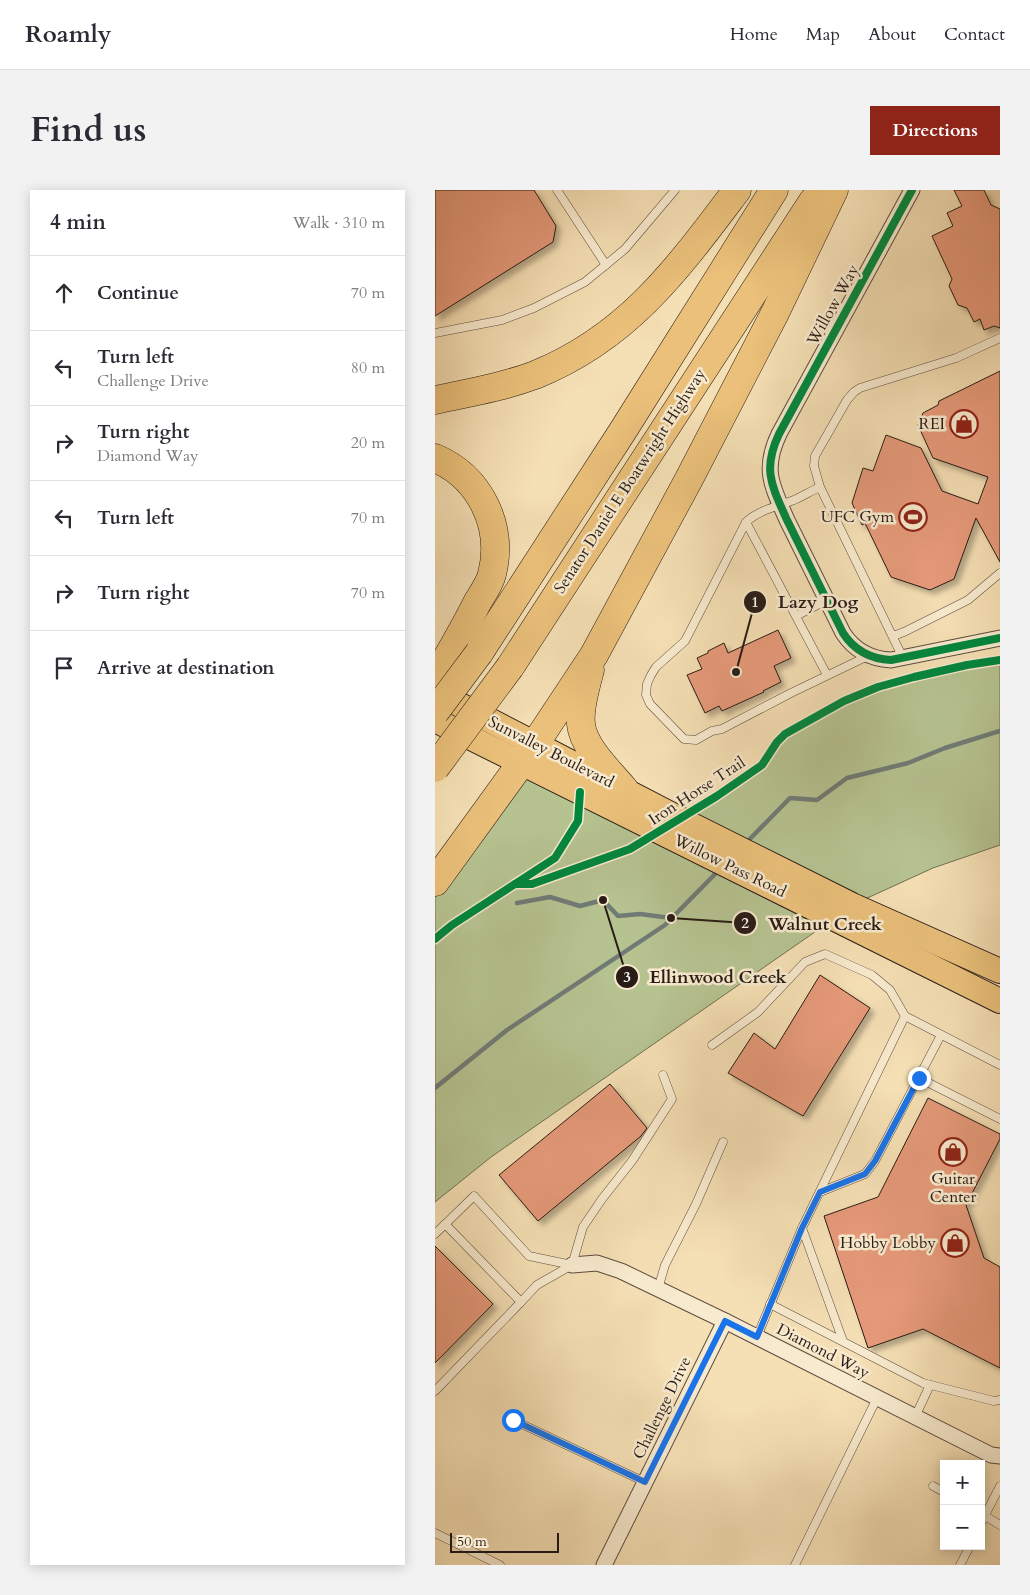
<!DOCTYPE html>
<meta charset="utf-8">
<style>
:root{--surface:#fff;--page:#f2f2f3;--text:#2b2b33;--muted:#7c7c81;--line:#e1e1e2;--accent:#8f2418}
body{margin:0;font-family:Cardo,serif;background:var(--page);color:var(--text)}
.controls{position:absolute;right:15px;bottom:15px;display:grid;overflow:hidden;border-radius:0px;box-shadow:0 2px 12px #0003}
.controls button{width:45px;height:45px;display:grid;place-items:center;padding:0;border:0;border-bottom:1px solid var(--line);background:var(--surface);color:var(--text);font:25px sans-serif}
.scale{position:absolute;left:15px;bottom:12px;width:109px;box-sizing:border-box;padding-left:5px;border:2px solid #291c16;border-top:0;font-size:14px;line-height:18px;white-space:nowrap;color:#291c16;-webkit-text-stroke:4px #f8eace;paint-order:stroke}
.stop{position:absolute;width:15px;height:15px;margin:-11px;border:4px solid #1a73e8;border-radius:50%;background:#fff}
.stop.end{background:#1a73e8;border-color:#fff;box-shadow:0 1px 5px #0008}
.list{margin:0;padding:0;list-style:none}
h2{display:flex;justify-content:space-between;align-items:center;height:65px;margin:0;padding:0 20px;font-size:21px}
h2 small{font-size:16px;font-weight:400;color:var(--muted)}
.list li{display:grid;grid-template-columns:32px 1fr auto;gap:15px;align-items:center;box-sizing:border-box;height:75px;padding:0 20px;border-top:1px solid var(--line)}
.list b{display:block;font-size:19px;white-space:nowrap}
.list p{margin:0;font-size:16px;white-space:nowrap;color:var(--muted)}
.list em{font-size:16px;font-style:normal;color:var(--muted)}
.icon{flex:none;width:28px;height:28px;fill:none;stroke:currentColor;stroke-width:2;stroke-linecap:round;stroke-linejoin:round}
.map{position:relative;flex:none;width:565px;height:1375px;overflow:hidden;border-radius:0px}
header{display:flex;align-items:center;gap:30px;box-sizing:border-box;height:70px;padding:0 25px;background:var(--surface);border-bottom:1px solid var(--line)}
header strong{font-size:24px}
nav{display:flex;gap:28px;margin-inline-start:auto;font-size:18px}
.intro{display:flex;align-items:center;justify-content:space-between;box-sizing:border-box;height:120px;padding:0 30px}
h1{margin:0;font-size:35px}
.button{padding:12px 22px;border-radius:0px;background:var(--accent);color:#fff;font-size:18px;font-weight:700}
main{display:flex;gap:30px;padding:0 30px}
aside{flex:1;background:var(--surface);border-radius:0px;box-shadow:0 2px 12px #0003}
.map>svg:first-child{display:block}
.green{fill:#b6c391;stroke:#707054}
.lines{fill:none;stroke-linecap:round;stroke-linejoin:round}
.stream{stroke:#707b76;stroke-width:4.5}
.building{fill:#e59979;stroke:#291c16;filter:url(#shadow)}
.lane-casing{stroke:#5c4d3e;stroke-width:9}
.street-casing{stroke:#5c4d3e;stroke-width:17}
.primary-casing{stroke:#291c16;stroke-width:26}
.highway-casing{stroke:#291c16;stroke-width:29}
.lane{stroke:#f8eace;stroke-width:8}
.street{stroke:#f8eace;stroke-width:15}
.primary{stroke:#eac07a;stroke-width:24}
.highway{stroke:#eac07a;stroke-width:28}
.highway-bridge-casing{stroke:#291c16;stroke-width:29;stroke-linecap:butt}
.highway-bridge{stroke:#eac07a;stroke-width:28}
.cycleway-casing{stroke:#f8eace;stroke-width:11}
.cycleway{stroke:#00873e;stroke-width:8}
.route{stroke:#1a73e8;stroke-width:6}
.labels{text-anchor:middle;dominant-baseline:central;stroke-width:5;stroke-linejoin:round;paint-order:stroke}
.street-label{font-size:16px;fill:#291c16;stroke:#f8eace}
.poi-label{font-size:16px;fill:#291c16;stroke:#f8eace;text-anchor:end}
.leader{fill:none;stroke:#291c16;stroke-width:2}
.callout-dot{fill:#291c16;stroke:#f8eace;stroke-width:2}
.mark-label{font-size:15px;text-anchor:middle;font-weight:bold;fill:#fff}
.callout-label{font-size:18px;text-anchor:middle;font-weight:bold;fill:#291c16;stroke:#f8eace;stroke-width:5;stroke-linejoin:round;paint-order:stroke}
</style>
<header>
<strong>Roamly</strong>
<nav><a>Home</a><a>Map</a><a>About</a><a>Contact</a></nav>
</header>
<div class="intro"><h1>Find us</h1><a class="button">Directions</a></div>
<main>
<aside>
<h2>4 min<small>Walk · 310 m</small></h2>
<ul class="list">
<li><svg class="icon" aria-label="ahead" viewBox="0 0 24 24"><path d="M12 20V5M6 11l6-6 6 6"/></svg><div><b>Continue</b></div><em>70 m</em></li>
<li><svg class="icon" aria-label="left" viewBox="0 0 24 24"><path d="M17 20v-9H6M10 6l-5 5 5 5"/></svg><div><b>Turn left</b><p>Challenge Drive</p></div><em>80 m</em></li>
<li><svg class="icon" aria-label="right" viewBox="0 0 24 24"><path d="M7 20v-9h11M14 6l5 5-5 5"/></svg><div><b>Turn right</b><p>Diamond Way</p></div><em>20 m</em></li>
<li><svg class="icon" aria-label="left" viewBox="0 0 24 24"><path d="M17 20v-9H6M10 6l-5 5 5 5"/></svg><div><b>Turn left</b></div><em>70 m</em></li>
<li><svg class="icon" aria-label="right" viewBox="0 0 24 24"><path d="M7 20v-9h11M14 6l5 5-5 5"/></svg><div><b>Turn right</b></div><em>70 m</em></li>
<li><svg class="icon" aria-label="arrive" viewBox="0 0 24 24"><path d="M6 21V4h12l-3 4 3 4H6"/></svg><div><b>Arrive at destination</b></div></li>
</ul>
</aside>
<div class="map">
<svg width="565" height="1375" viewBox="0 0 565 1375">
<defs>
<filter id="shadow"><feDropShadow dx="4.5" dy="4.5" stdDeviation="2.5" flood-color="#0004"/></filter>
</defs>
<rect width="100%" height="100%" fill="#f5dfb4"/>
<filter id="stains"><feTurbulence type="fractalNoise" baseFrequency=".004" numOctaves="4"/><feColorMatrix values="0 0 0 0 .2 0 0 0 0 .09 0 0 0 0 .02 0 0 0 .5 -.17"/></filter>
<radialGradient id="worn" r=".72"><stop offset=".6" stop-color="#630" stop-opacity="0"/><stop offset="1" stop-color="#630" stop-opacity=".3"/></radialGradient>
<g class="green">
<path d="M 565,470 L 565,655 L 498,678 L 417,715 L 245,629 L 327,575 L 342,552 L 350,544 L 409,511 L 443,497 L 479,487 L 532,475 Z"/>
<path d="M 86,573 L 400,728 L 56,967 L 0,1012 L 0,692 Z"/>
</g>
<g class="lines">
<g class="stream">
<path d="M 310,654 L 355,608 L 382,610 L 412,588 L 473,573 L 510,558 L 565,541"/>
<path d="M 82,713 L 115,707 L 145,716 L 168,710 L 183,726 L 205,724 L 236,728"/>
<path d="M 0,898 L 72,840 L 230,735 L 284,680"/>
</g>
</g>
<g class="building">
<path d="M 0,0 L 99,0 L 121,36 L 118,52 L 0,126 Z"/>
<path d="M 519,0 L 549,0 L 556,15 L 565,19 L 565,138 L 559,136 L 549,140 L 545,129 L 539,132 L 532,118 L 523,115 L 514,96 L 517,89 L 497,46 L 518,36 L 512,23 L 527,16 Z"/>
<path d="M 565,181 L 565,372 L 541,328 L 519,389 L 495,400 L 456,387 L 430,333 L 427,335 L 417,313 L 428,278 L 438,281 L 451,245 L 486,258 L 507,301 L 543,314 L 553,287 L 498,268 L 483,235 L 488,223 L 503,215 L 504,211 Z"/>
<path d="M 343,440 L 356,468 L 339,476 L 346,492 L 328,501 L 329,502 L 287,521 L 284,516 L 270,523 L 252,485 L 267,479 L 262,468 L 273,463 L 273,461 L 289,453 L 293,463 Z"/>
<path d="M 385,785 L 435,818 L 368,926 L 293,883 L 319,843 L 340,859 Z"/>
<path d="M 175,894 L 212,938 L 206,946 L 103,1031 L 64,985 Z"/>
<path d="M 493,908 L 565,944 L 565,949 L 531,1015 L 549,1068 L 565,1077 L 565,1178 L 488,1139 L 433,1158 L 389,1026 L 443,1007 Z"/>
<path d="M 0,1056 L 58,1114 L 0,1173 Z"/>
</g>
<g class="lines">
<defs>
<g id="lane">
<path d="M 122,0 L 171,75"/>
<path d="M 0,143 L 67,130 L 99,118 L 150,92 L 190,59 L 240,0"/>
<path d="M 311,332 C 324,320 343,316 359,310 C 368,306 376,301 385,297"/>
<path d="M 361,426 L 392,410"/>
<path d="M 458,446 L 469,442 L 533,410 L 565,383"/>
<path d="M 468,468 L 385,297 L 379,276 L 380,266 L 412,210 L 419,202 L 425,198 L 521,168 L 565,148"/>
<path d="M 392,485 L 311,332 L 250,451 L 221,477 L 216,485 L 212,494 L 211,505 L 215,514 L 249,549 L 261,550 L 277,541 L 287,539 L 356,503 L 433,466"/>
<path d="M 277,855 L 323,822 L 370,772 L 390,764 L 437,785 L 455,800 L 470,826 L 565,875"/>
<path d="M 484,888 L 565,929"/>
<path d="M 385,1002 L 430,984 L 440,971 L 506,845"/>
<path d="M 367,1038 L 408,1151"/>
<path d="M 0,1044 L 39,1006 L 94,1066 L 137,1075 L 102,1095 L 86,1112"/>
<path d="M 137,1075 L 148,1037 L 167,1009 L 197,971 L 237,909 L 228,885"/>
<path d="M 223,1099 L 230,1075 L 261,1014 L 288,952"/>
<path d="M 335,1114 L 488,1193 L 559,1211 L 565,1210"/>
<path d="M 322,1147 L 367,1038 L 470,826"/>
<path d="M 0,1201 L 86,1112 L 10,1034"/>
<path d="M 480,1227 L 495,1195"/>
<path d="M 78,1230 L 210,1292"/>
<path d="M 498,1296 L 509,1302"/>
<path d="M 550,1326 L 565,1335"/>
<path d="M 546,1333 L 565,1296"/>
<path d="M 0,1343 L 65,1375"/>
<path d="M 360,1375 L 442,1208"/>
<path d="M 525,1375 L 535,1356"/>
</g>
<g id="street">
<path d="M 477,0 L 344,244 C 327,280 337,296 352,330 L 408,443 C 419,460 436,469 456,470 L 565,448"/>
<path d="M 137,1075 L 162,1073 L 186,1081 L 290,1131 L 556,1265 L 565,1266"/>
<path d="M 169,1375 L 290,1131"/>
</g>
<g id="primary">
<path d="M 0,502 L 245,629 L 417,715 L 565,781"/>
<path d="M 0,530 L 565,811"/>
</g>
<g id="highway">
<path d="M 0,210 C 33,203 68,197 100,185 C 194,147 243,78 302,0"/>
<path d="M 0,268 C 45,287 69,336 57,384 C 55,393 48,403 43,411 C 30,437 15,463 0,488"/>
<path d="M 44,463 L 189,239 L 339,0"/>
<path d="M 75,477 L 378,11"/>
<path d="M 155,480 C 151,495 144,519 146,534 C 148,557 174,581 189,599"/>
<path d="M 0,692 L 100,554 L 159,465 L 254,289 L 340,123 L 399,0"/>
</g>
</defs>
<use href="#lane" class="lane-casing"/>
<use href="#street" class="street-casing"/>
<use href="#primary" class="primary-casing"/>
<use href="#highway" class="highway-casing"/>
<use href="#lane" class="lane"/>
<use href="#street" class="street"/>
<use href="#primary" class="primary"/>
<use href="#highway" class="highway"/>
<defs>
<g id="highway-bridge">
<path d="M 0,522 L 44,463"/>
<path d="M 0,578 L 75,477"/>
</g>
</defs>
<use href="#highway-bridge" class="highway-bridge-casing"/>
<use href="#highway-bridge" class="highway-bridge"/>
<defs>
<g id="cycleway">
<path d="M 477,0 L 344,244 C 327,280 337,296 352,330 L 408,443 C 419,460 436,469 456,470 L 565,448"/>
<path d="M 80,694 L 120,668 L 143,631 L 145,602"/>
<path d="M 0,749 L 17,735 L 80,694 L 97,694 L 195,659 L 282,606 L 327,575 L 342,552 L 350,544 L 409,511 L 443,497 L 479,487 L 532,475 L 565,470"/>
</g>
</defs>
<use href="#cycleway" class="cycleway-casing"/>
<use href="#cycleway" class="cycleway"/>
</g>
<g class="lines">
<path class="route" d="M 78,1230 L 210,1292 L 290,1131 L 322,1147 L 367,1038 L 385,1002 L 430,984 L 440,971 L 484,888"/>
</g>
<defs>
<symbol id="shop-ring" viewBox="-11 -11 22 22"><circle r="9.5" fill="#f8eace" stroke="#8f2418" stroke-width="1.5"/><path d="M-5-2.5h2.3a2.7 3.5 0 0 1 5.4 0H5L5.5 6h-11ZM-1.5-2.5h3a1.5 2.3 0 0 0-3 0Z" fill="#8f2418"/></symbol>
<symbol id="stadium-ring" viewBox="-11 -11 22 22"><circle r="9.5" fill="#f8eace" stroke="#8f2418" stroke-width="1.5"/><path d="M0-5a6.5 5 0 1 0 0 10a6.5 5 0 1 0 0-10ZM-3.5-1.8h7v3.6h-7Z" fill="#8f2418"/></symbol>
</defs>
<g fill-rule="evenodd">
<use href="#shop-ring" x="513" y="218" width="32" height="32"/>
<use href="#stadium-ring" x="462" y="311" width="32" height="32"/>
<use href="#shop-ring" x="502" y="946" width="32" height="32"/>
<use href="#shop-ring" x="504" y="1037" width="32" height="32"/>
</g>
<g class="labels">
<g class="street-label">
<text transform="translate(398 115) rotate(-61)">Willow Way</text>
<text transform="translate(195 291) rotate(-57)">Senator Daniel E Boatwright Highway</text>
<text transform="translate(116 562) rotate(27)">Sunvalley Boulevard</text>
<text transform="translate(262 601) rotate(-33)">Iron Horse Trail</text>
<text transform="translate(295 676) rotate(26)">Willow Pass Road</text>
<text transform="translate(388 1161) rotate(27)">Diamond Way</text>
<text transform="translate(227 1218) rotate(-64)">Challenge Drive</text>
</g>
<g class="poi-label">
<text x="510" y="234">REI</text>
<text x="459" y="327">UFC Gym</text>
<text x="518" y="989" text-anchor="middle">Guitar<tspan x="518" dy="18">Center</tspan></text>
<text x="501" y="1053">Hobby Lobby</text>
</g>
</g>
<path class="leader" d="M301 482L320 412M236 728L310 733M168 710L192 787"/>
<g class="callout-dot">
<circle cx="301" cy="482" r="5"/>
<circle cx="236" cy="728" r="5"/>
<circle cx="168" cy="710" r="5"/>
<circle cx="320" cy="412" r="12"/>
<circle cx="310" cy="733" r="12"/>
<circle cx="192" cy="787" r="12"/>
</g>
<g class="mark-label">
<text x="320" y="417">1</text>
<text x="310" y="738">2</text>
<text x="192" y="792">3</text>
</g>
<g class="callout-label">
<text x="383" y="418">Lazy Dog</text>
<text x="390" y="740">Walnut Creek</text>
<text x="283" y="793">Ellinwood Creek</text>
</g>
<rect width="100%" height="100%" filter="url(#stains)"/>
<rect width="100%" height="100%" fill="url(#worn)"/>
</svg>
<div class="controls">
<button>+</button>
<button>−</button>
</div>
<div class="scale">50 m</div>
<div class="stop" style="left:78px;top:1230px"></div>
<div class="stop end" style="left:484px;top:888px"></div>
</div>
</main>
